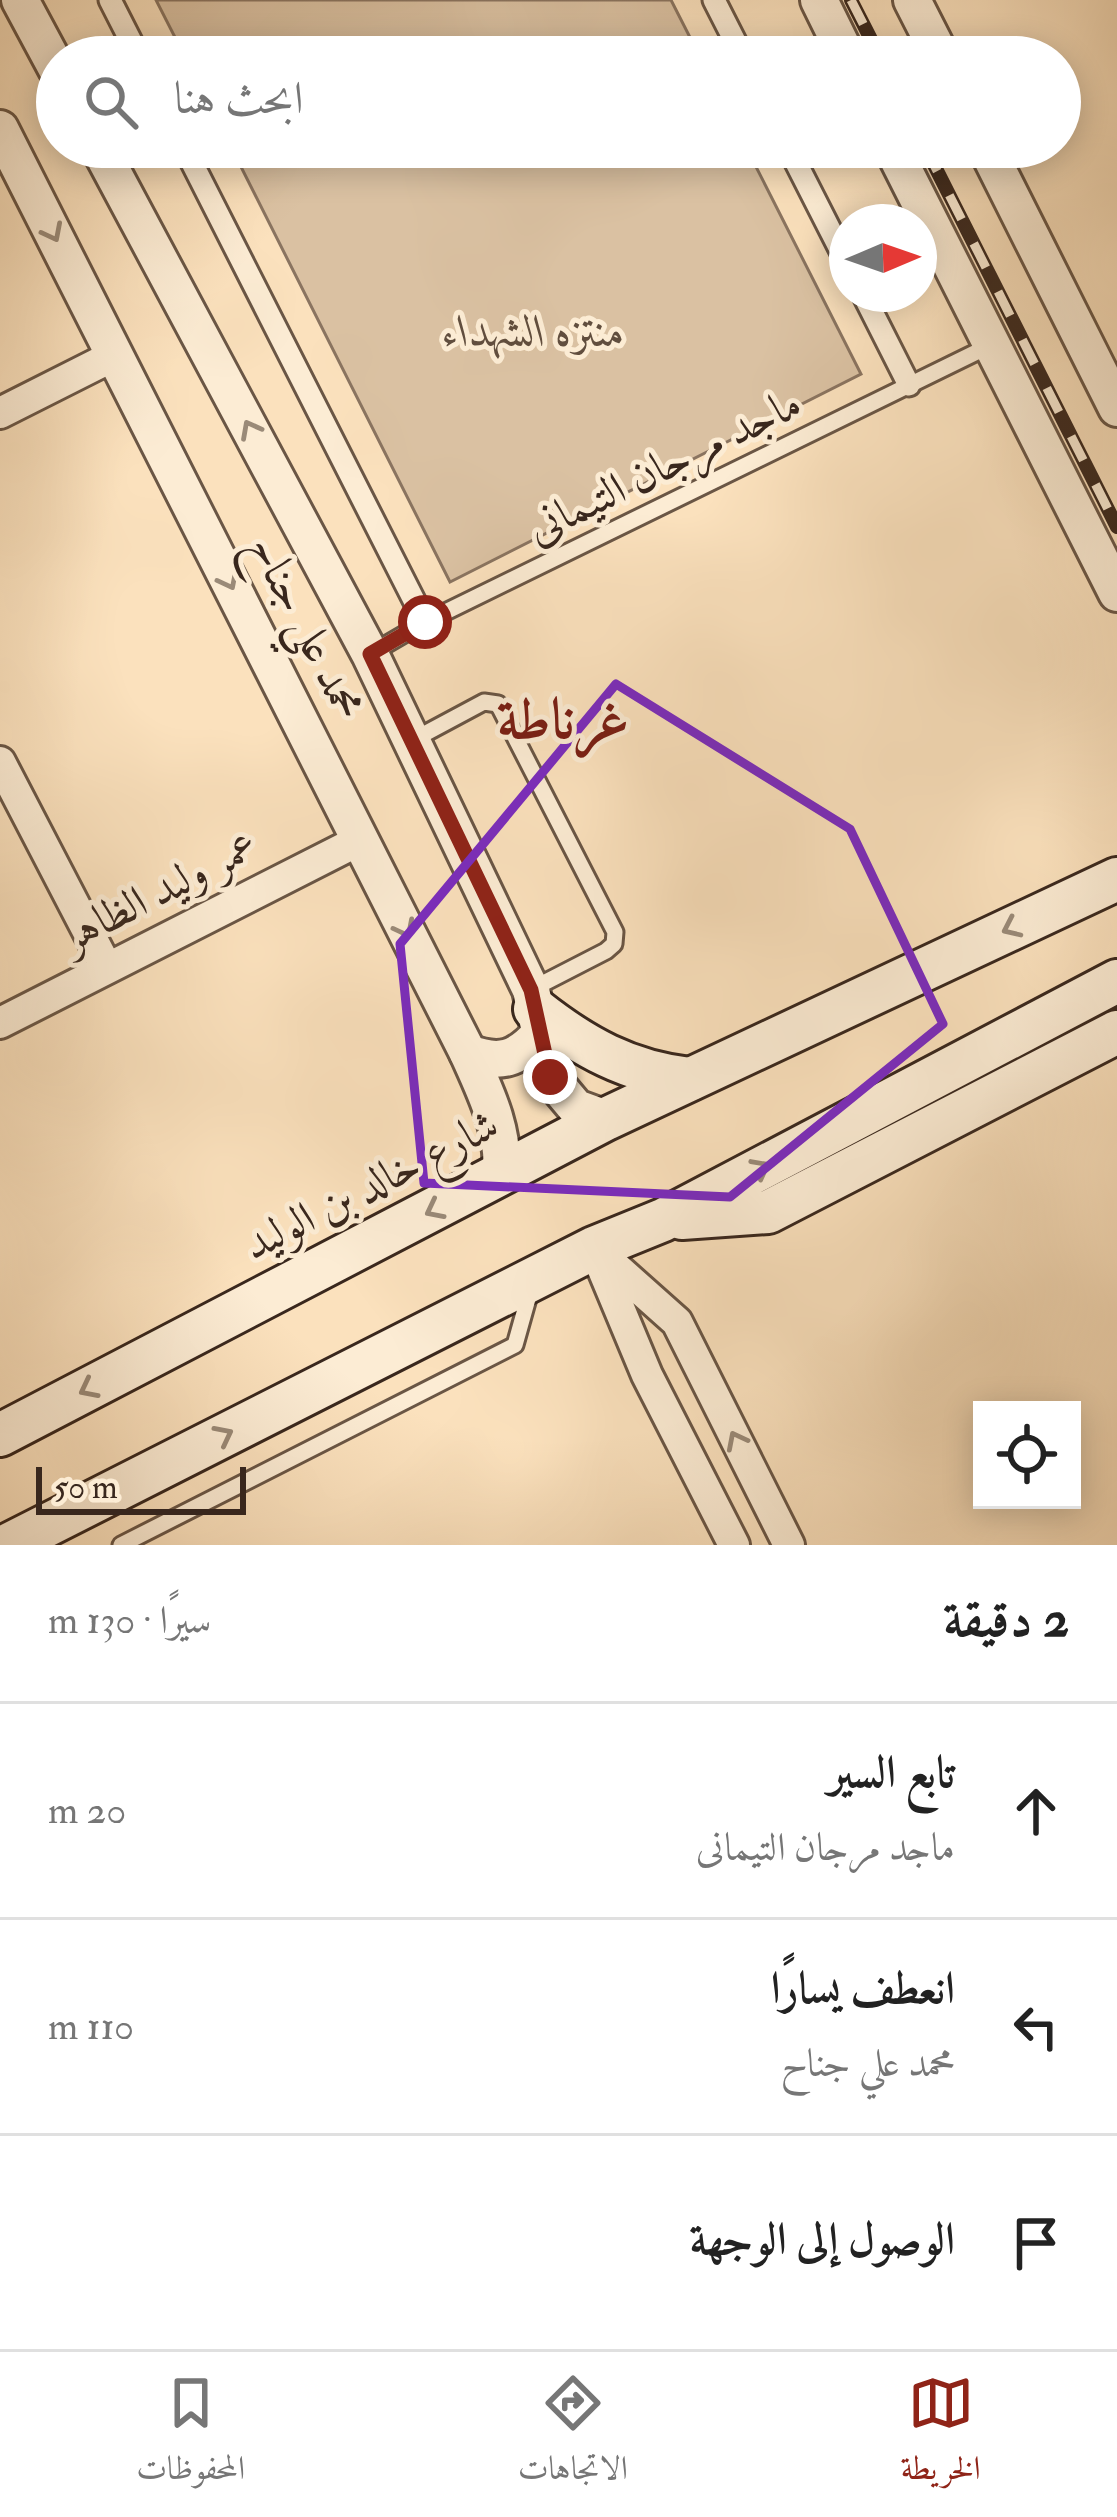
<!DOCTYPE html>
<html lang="ar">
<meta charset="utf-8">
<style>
:root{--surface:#fff;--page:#f2f2f2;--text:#222;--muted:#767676;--line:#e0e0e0;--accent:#8f2418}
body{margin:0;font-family:"IM FELL Double Pica",Amiri,serif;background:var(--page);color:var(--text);direction:rtl}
.controls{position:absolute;right:36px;bottom:36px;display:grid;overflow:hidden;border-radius:0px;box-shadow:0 6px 30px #0003}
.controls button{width:108px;height:108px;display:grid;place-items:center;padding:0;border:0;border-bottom:3px solid var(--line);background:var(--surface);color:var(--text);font:60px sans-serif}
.compass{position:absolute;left:829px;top:204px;width:108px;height:108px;border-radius:50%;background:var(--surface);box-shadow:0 6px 30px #0003;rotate:88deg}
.scale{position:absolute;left:36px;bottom:30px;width:210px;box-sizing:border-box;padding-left:12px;border:6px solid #39271d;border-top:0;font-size:33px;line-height:42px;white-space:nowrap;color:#39271d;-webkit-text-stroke:9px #fcecd4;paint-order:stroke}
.stop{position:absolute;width:36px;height:36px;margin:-27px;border:9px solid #8f2418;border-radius:50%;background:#fff}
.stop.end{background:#8f2418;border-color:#fff;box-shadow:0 3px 12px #0008}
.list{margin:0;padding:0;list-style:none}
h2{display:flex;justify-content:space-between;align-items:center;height:156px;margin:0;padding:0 48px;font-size:51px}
h2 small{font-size:39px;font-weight:400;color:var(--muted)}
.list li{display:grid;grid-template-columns:78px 1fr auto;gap:36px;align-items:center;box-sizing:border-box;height:216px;padding:0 48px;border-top:3px solid var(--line)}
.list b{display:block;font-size:45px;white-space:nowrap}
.list p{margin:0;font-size:39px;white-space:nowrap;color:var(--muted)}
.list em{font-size:39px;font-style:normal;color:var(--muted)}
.icon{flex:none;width:66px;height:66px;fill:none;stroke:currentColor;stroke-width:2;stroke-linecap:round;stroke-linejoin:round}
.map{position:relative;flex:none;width:1117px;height:1545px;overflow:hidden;direction:ltr}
.search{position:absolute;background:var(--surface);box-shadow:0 6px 30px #0003;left:36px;right:36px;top:36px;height:132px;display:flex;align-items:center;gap:30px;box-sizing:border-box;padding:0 42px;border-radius:66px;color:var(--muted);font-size:45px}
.sheet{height:804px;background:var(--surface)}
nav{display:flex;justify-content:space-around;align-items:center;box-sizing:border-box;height:168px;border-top:3px solid var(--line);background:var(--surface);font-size:33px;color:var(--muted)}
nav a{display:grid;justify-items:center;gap:6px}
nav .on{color:var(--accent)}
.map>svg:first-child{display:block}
.green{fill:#dac1a2;stroke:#8a7460;stroke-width:3}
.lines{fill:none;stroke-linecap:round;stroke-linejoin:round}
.service-casing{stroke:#6a5645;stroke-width:21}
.pedestrian-casing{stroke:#6a5645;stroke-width:27}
.minor-casing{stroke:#6a5645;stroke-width:36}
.tertiary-casing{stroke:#6a5645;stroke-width:42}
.secondary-casing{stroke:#39271d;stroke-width:48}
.service{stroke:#fcecd4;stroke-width:15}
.pedestrian{stroke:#fcecd4;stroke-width:21}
.minor{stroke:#fcecd4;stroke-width:30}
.tertiary{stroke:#fcecd4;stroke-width:36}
.secondary{stroke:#fcecd4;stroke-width:42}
.rail-casing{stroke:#39271d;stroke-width:14}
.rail{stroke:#fcecd4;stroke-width:9;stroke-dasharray:27;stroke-linecap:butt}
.oneway{stroke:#9a8a78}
.route{stroke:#8f2418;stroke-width:15}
.marked{fill:none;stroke:#7b2cbf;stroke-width:9;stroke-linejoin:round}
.labels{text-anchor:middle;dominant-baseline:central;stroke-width:10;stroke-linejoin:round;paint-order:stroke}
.park-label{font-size:45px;font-style:italic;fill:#614e3e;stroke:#fcecd4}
.street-label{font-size:45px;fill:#39271d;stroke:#fcecd4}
.district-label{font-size:57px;font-weight:bold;fill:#7a1f14;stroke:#fcecd4}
</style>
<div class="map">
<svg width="1117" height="1545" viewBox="0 0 1117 1545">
<rect width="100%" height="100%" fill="#fbe1bd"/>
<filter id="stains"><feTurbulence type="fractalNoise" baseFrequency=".00167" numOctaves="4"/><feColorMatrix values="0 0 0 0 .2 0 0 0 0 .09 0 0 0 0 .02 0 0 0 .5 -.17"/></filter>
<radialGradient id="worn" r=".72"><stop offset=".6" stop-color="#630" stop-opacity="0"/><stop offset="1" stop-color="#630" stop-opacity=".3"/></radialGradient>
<g class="green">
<path d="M 156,0 L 671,0 L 700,57 L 185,57 Z"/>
<path d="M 231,147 L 746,147 L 861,374 L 450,582 Z"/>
</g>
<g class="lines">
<defs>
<g id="service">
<path d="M 370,654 L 425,622 L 991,345"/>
<path d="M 413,740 L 484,702 L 498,704 L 615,932 L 614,944 L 606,951 L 534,988"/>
<path d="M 121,1545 L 515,1345 L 531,1288"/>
</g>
<g id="pedestrian">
<path d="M 110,0 L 139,57"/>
<path d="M 714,0 L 743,57"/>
<path d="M 184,147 L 425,622"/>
<path d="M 788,147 L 847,263"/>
<path d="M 863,294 L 909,385"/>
</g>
<g id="minor">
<path d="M 0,413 L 115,355"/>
<path d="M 0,762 L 107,968"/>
<path d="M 0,1023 L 360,840"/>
<path d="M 734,1545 L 647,1375 L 594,1248 L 677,1322 L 789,1545"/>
</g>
<g id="tertiary">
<path d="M 20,0 L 57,69"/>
<path d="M 819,0 L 847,57"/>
<path d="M 912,0 L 941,57"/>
<path d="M 0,129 L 468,1053 C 486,1093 505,1131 501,1175"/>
<path d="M 99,147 L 370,654 L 531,990 L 550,1077 L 576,1108 L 606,1119"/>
<path d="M 892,147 L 1117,593"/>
<path d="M 986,147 L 1117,408"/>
<path d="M 468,1053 C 501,1065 517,1059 540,1034"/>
</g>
<g id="secondary">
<path d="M 535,1009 C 583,1047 628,1072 690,1079"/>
<path d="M 682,1218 L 768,1212 L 1117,1032"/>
<path d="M 0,1435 L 606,1119 L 1117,879"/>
<path d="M 8,1545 L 594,1248 L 663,1220 L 1117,981"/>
</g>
</defs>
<use href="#service" class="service-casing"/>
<use href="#pedestrian" class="pedestrian-casing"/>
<use href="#minor" class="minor-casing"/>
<use href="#tertiary" class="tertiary-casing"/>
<use href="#secondary" class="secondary-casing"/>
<use href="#service" class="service"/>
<use href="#pedestrian" class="pedestrian"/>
<use href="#minor" class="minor"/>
<use href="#tertiary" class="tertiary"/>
<use href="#secondary" class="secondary"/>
<defs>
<g id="rail">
<path d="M 851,0 L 880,57"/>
<path d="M 925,147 L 1117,527"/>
</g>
</defs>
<use href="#rail" class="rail-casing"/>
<use href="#rail" class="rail"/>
</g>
<defs><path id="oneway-chevron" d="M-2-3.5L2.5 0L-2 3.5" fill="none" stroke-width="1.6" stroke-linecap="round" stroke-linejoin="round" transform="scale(3)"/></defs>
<g class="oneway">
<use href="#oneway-chevron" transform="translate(53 233) rotate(63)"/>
<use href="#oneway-chevron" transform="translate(250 429) rotate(-118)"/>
<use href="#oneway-chevron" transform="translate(229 581) rotate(63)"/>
<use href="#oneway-chevron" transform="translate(1011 928) rotate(155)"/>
<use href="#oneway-chevron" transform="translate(405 929) rotate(63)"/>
<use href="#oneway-chevron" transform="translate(761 1168) rotate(-28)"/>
<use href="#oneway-chevron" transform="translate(434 1210) rotate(153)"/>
<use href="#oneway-chevron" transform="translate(88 1389) rotate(153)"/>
<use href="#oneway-chevron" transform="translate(224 1435) rotate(-27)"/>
<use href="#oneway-chevron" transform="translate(736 1440) rotate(-117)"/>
</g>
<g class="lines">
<path class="route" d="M 425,622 L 370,654 L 531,990 L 550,1077"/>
</g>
<path class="marked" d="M 616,684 L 850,829 L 943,1024 L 730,1197 L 424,1183 L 400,944 Z"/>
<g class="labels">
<g class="park-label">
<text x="534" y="332">منتزه الشهداء</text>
</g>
<g class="street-label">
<text transform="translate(664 466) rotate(-26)">ماجد مرجان التيمانى</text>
<text transform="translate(306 627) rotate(63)">محمد علي جناح</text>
<text transform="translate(160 891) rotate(-27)">عمر وليد الظاهر</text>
<text transform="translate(371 1185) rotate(-27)">شارع خالد بن الوليد</text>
</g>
<g class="district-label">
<text x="563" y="720">غرناطة</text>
</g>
</g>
<rect width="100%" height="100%" filter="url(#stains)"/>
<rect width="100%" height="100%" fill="url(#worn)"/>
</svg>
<div class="controls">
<button><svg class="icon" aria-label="locate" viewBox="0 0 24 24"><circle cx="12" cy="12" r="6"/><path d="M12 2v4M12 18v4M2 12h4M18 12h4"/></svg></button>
</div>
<svg class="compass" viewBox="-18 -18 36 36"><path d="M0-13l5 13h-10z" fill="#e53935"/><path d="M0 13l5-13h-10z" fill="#767676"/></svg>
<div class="scale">50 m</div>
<div class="stop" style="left:425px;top:622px"></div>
<div class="stop end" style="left:550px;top:1077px"></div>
<div class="search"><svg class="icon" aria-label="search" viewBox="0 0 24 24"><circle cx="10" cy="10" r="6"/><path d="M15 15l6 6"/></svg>ابحث هنا</div>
</div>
<section class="sheet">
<h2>2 دقيقة<small>سيرًا · 130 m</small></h2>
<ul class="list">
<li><svg class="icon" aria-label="ahead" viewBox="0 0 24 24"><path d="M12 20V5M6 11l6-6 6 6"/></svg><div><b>تابع السير</b><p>ماجد مرجان التيمانى</p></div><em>20 m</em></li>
<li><svg class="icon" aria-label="left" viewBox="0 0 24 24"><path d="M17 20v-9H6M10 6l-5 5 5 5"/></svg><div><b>انعطف يسارًا</b><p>محمد علي جناح</p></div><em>110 m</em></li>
<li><svg class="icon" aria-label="arrive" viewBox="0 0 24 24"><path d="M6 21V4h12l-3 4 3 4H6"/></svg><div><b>الوصول إلى الوجهة</b></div></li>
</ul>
</section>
<nav>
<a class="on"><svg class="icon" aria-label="map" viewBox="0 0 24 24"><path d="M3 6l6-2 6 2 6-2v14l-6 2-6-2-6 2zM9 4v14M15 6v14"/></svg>الخريطة</a>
<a><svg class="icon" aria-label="directions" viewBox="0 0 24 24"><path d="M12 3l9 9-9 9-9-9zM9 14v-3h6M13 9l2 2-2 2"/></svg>الاتجاهات</a>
<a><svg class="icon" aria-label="saved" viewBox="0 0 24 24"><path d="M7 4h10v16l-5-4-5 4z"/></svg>المحفوظات</a>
</nav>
